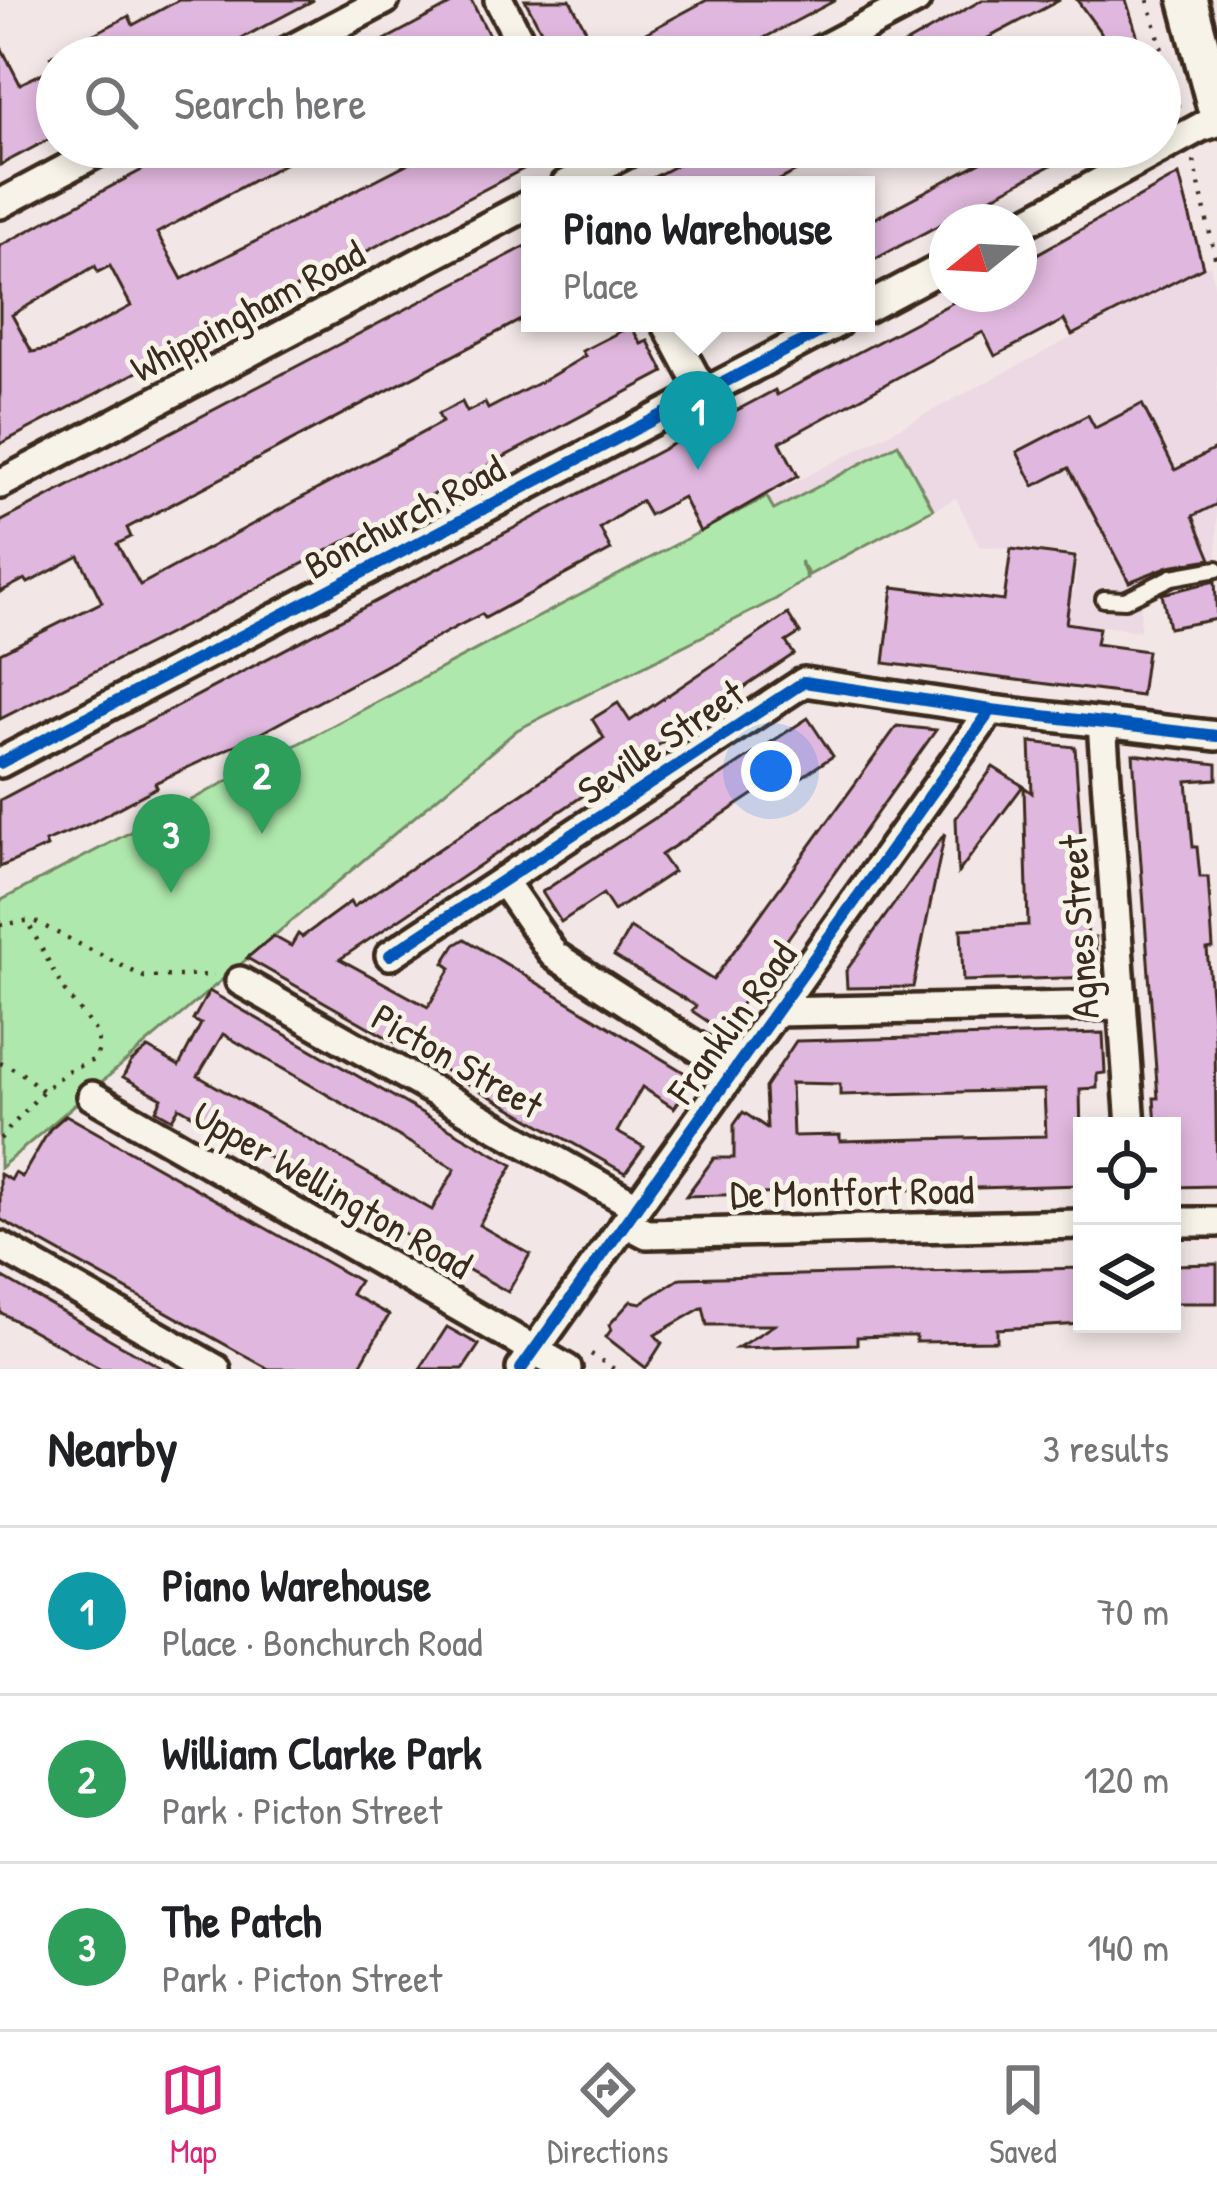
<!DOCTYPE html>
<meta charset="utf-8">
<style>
:root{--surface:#fff;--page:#f2f2f2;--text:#202124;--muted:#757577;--line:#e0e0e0;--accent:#db2777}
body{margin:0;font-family:"Patrick Hand",sans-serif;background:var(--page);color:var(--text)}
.controls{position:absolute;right:36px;bottom:36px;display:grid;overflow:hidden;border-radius:0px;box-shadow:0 6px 18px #0003}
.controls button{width:108px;height:108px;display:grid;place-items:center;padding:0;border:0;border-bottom:3px solid var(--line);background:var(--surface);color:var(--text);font:60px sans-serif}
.compass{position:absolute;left:929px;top:204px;width:108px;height:108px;border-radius:50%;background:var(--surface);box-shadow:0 6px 18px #0003;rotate:252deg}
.you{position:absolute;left:771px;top:771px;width:42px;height:42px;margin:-30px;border:9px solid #fff;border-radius:50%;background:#1a73e8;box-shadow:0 0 0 18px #1a73e833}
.badge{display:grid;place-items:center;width:78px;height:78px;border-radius:50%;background:var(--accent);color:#fff;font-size:39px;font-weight:700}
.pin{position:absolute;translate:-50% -99px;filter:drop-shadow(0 3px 6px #0008)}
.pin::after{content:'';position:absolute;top:63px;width:42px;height:36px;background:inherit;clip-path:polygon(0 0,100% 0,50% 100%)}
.popup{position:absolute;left:521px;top:176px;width:354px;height:156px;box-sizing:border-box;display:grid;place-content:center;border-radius:0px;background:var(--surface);filter:drop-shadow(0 3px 9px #0005);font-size:39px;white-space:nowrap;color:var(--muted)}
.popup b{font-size:45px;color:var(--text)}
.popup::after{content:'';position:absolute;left:50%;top:100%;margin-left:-24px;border:24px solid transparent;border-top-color:var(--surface)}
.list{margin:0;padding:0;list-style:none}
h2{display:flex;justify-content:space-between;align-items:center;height:156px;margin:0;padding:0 48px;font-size:51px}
h2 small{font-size:39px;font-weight:400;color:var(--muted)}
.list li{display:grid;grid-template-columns:78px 1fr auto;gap:36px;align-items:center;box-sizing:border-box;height:168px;padding:0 48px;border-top:3px solid var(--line)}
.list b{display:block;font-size:45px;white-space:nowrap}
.list p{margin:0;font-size:39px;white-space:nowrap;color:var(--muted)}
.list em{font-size:39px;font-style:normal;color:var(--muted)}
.icon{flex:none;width:66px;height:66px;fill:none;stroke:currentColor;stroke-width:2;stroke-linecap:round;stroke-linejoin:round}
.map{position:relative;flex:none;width:1217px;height:1369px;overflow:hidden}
.search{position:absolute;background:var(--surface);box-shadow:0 6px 18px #0003;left:36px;right:36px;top:36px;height:132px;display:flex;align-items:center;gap:30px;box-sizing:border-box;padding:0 42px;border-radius:66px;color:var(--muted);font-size:45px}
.sheet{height:660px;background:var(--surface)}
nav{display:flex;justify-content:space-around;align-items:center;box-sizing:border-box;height:168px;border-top:3px solid var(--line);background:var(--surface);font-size:33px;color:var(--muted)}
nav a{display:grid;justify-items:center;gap:6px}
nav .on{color:var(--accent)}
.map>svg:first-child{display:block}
.built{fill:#edd9e4}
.green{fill:#afe8ac;stroke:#758965;stroke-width:3}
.building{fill:#e0b7de;stroke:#3b2a1e;stroke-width:3;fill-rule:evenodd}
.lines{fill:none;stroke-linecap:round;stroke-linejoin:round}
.service-casing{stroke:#3b2a1e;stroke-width:22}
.minor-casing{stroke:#3b2a1e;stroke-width:36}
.tertiary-casing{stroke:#3b2a1e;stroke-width:45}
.path{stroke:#3b2a1e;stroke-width:4.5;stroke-dasharray:3 9;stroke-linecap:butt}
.service{stroke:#f7f3e8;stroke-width:14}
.minor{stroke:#f7f3e8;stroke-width:27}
.tertiary{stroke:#f7f3e8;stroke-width:36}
.cycleway-casing{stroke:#f7f3e8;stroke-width:20}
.cycleway{stroke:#0057b8;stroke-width:12}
.labels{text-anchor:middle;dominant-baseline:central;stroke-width:10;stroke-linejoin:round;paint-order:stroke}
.street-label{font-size:39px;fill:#3b2a1e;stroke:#f7f3e8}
</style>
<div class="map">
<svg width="1217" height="1369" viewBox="0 0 1217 1369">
<rect width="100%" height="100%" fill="#f2e7e6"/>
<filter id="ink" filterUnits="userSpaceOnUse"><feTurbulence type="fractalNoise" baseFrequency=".00833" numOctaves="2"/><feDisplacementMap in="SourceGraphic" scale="24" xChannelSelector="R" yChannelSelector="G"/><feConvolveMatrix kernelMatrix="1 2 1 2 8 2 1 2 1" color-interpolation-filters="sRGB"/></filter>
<g filter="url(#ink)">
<path class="built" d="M 1210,265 L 1217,297 L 1217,581 L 1204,576 L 1172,584 L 1141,599 L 1140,631 L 1063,621 L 1067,592 L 1074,592 L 1078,554 L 979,546 L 956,498 L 807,578 L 767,497 Z"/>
<path class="green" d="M 898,444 L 933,509 L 809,575 L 800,561 L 807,578 L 776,599 L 517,730 L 0,1168 L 0,901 L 743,509 L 767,497 L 774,510 Z"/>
<g class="building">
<path d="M 179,0 L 314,0 L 206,57 L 49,57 L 129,16 L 133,25 Z"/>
<path d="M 459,0 L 471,0 L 497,51 L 484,57 L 353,57 Z"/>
<path d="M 525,0 L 570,0 L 594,45 L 571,57 L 555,57 Z"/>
<path d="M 707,0 L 836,0 L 728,57 L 601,57 Z"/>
<path d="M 982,0 L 1060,0 L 952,57 L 882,57 Z"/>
<path d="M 1077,0 L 1126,0 L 1144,57 L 1074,57 L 1106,40 Z"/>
<path d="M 0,45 L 20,84 L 57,66 L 57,135 L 0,165 Z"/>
<path d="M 185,147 L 315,147 L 157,233 L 182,279 L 440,147 L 565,147 L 0,444 L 0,246 ZM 95,266 L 98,272 L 110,266 L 131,306 L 52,348 L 32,352 L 12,315 Z"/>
<path d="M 711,147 L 842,147 L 770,185 L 639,185 Z"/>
<path d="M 1009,147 L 1085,147 L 866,264 L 866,223 Z"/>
<path d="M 1179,175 L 1203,267 L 1072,335 L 1064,320 L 995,356 L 983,332 L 911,370 L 780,442 L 798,476 L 700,532 L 683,497 L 649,515 L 641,501 L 600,528 L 611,550 L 485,618 L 482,614 L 458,626 L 261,733 L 155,783 L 157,787 L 89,824 L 45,842 L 47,847 L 0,867 L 0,800 L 775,390 L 777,395 L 969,294 L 1019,294 L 1019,264 Z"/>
<path d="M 530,244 L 530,315 L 127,528 L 131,537 L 117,544 L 140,585 L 442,422 L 438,414 L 462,402 L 467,412 L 485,403 L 488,409 L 548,378 L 585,356 L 582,351 L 631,326 L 641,344 L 648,341 L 664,372 L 204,616 L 0,719 L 0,653 L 102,602 L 79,556 L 28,583 L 25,579 L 0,592 L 0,522 Z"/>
<path d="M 1142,404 L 1175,470 L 1217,448 L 1217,504 L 1193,516 L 1211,559 L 1169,566 L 1129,582 L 1069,468 L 1034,486 L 1017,452 L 1088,415 L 1095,428 Z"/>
<path d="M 1011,549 L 1075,557 L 1066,623 L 1099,628 L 1096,644 L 1147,651 L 1141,696 L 884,663 L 893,587 L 1004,601 Z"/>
<path d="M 1215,581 L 1217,619 L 1169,628 L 1162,594 Z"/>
<path d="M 788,614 L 800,633 L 786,642 L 794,654 L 340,959 L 428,1007 L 451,968 L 444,963 L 455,945 L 465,939 L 695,1079 L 674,1108 L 642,1087 L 617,1132 L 644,1147 L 625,1173 L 247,958 L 273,936 L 291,946 L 298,934 L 302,937 L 350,902 L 353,907 L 604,738 L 592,719 L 618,703 L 630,721 Z"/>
<path d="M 808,718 L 833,756 L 784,789 L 777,779 L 661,855 L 673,872 L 614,911 L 603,894 L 561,922 L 542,892 Z"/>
<path d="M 897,726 L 936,730 L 722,1031 L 692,1011 L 696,1006 L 614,956 L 630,928 L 713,980 Z"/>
<path d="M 1030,742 L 1075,747 L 1088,939 L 1095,938 L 1097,977 L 963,981 L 961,929 L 1028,925 L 1024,787 L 1032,793 Z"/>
<path d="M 1133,754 L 1217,764 L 1217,779 L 1187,781 L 1193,847 L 1197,847 L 1200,877 L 1208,877 L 1209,891 L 1213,948 L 1207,949 L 1215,1040 L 1217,1186 L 1172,1187 L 1172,1126 L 1156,1126 L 1154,1098 L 1158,1098 Z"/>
<path d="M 993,767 L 1023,786 L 958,873 L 956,818 Z"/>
<path d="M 945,833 L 913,987 L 847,988 L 846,971 Z"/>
<path d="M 209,991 L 513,1165 L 479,1225 L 530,1254 L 508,1292 L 179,1107 L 172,1119 L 156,1110 L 162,1098 L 123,1077 L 131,1062 L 148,1048 L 179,1066 L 201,1024 L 193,1020 ZM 223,1034 L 455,1169 L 432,1210 L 198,1076 Z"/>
<path d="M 1103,1033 L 1105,1073 L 1097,1074 L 1097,1088 L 1080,1089 L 1082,1185 L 686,1196 L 714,1158 L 734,1158 L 734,1125 L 743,1112 L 767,1128 L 765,1088 L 796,1041 ZM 791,1083 L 840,1084 L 840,1095 L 1044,1090 L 1046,1136 L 840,1141 L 840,1135 L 793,1136 Z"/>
<path d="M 66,1115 L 359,1281 L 351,1294 L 389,1315 L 358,1369 L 269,1369 L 0,1219 L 0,1174 L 11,1180 L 15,1173 L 22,1177 L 50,1129 Z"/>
<path d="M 1217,1264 L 1217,1303 L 1172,1303 L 1172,1265 Z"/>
<path d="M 1082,1268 L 1082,1324 L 997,1329 L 997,1341 L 916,1342 L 916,1336 L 889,1336 L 857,1337 L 857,1344 L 737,1348 L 774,1325 L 707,1325 L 703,1307 L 655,1335 L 662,1343 L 646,1368 L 606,1337 L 611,1330 L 609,1325 L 631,1301 L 641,1303 L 681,1278 Z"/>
<path d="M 0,1276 L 115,1342 L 164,1369 L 101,1369 L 48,1339 L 0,1312 Z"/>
<path d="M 447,1327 L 479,1345 L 463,1369 L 420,1369 Z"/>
</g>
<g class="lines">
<defs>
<path id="service" d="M 1104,599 L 1125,600 L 1172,577 L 1217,569"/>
<g id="minor">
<path d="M 499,0 L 528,57"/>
<path d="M 277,57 L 385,0"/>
<path d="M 808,57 L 916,0"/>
<path d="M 565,185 L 638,147"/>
<path d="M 0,204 L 107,147"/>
<path d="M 1019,226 L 1201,127 L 1217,122"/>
<path d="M 866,308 L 947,265"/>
<path d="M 666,323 L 703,392"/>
<path d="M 0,484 L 530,204"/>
<path d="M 1102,723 L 1131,1126"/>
<path d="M 0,763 L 837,323"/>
<path d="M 503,881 L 554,955 L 734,1071"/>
<path d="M 390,955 L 804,682 L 991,710 L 1217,736"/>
<path d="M 240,981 L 636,1206"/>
<path d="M 775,1012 L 1122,1005"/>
<path d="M 92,1096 L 567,1369"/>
<path d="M 1172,1222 L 1217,1222"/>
<path d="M 626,1223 L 647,1234 L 1082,1224"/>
<path d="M 0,1246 L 216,1369"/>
<path d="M 521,1369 L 991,710"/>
</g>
<path id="tertiary" d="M 1188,0 L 1217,110"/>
</defs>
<use href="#service" class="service-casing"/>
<use href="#minor" class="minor-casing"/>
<use href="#tertiary" class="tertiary-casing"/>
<g class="path">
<path d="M 1148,0 L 1179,110"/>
<path d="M 1194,161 L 1217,266"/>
<path d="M 0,925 L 32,920 L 144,977 L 214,975"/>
<path d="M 0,1063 L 19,1071 L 43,1091"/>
<path d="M 0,1139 L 43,1091 L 67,1071 L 96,1059 L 99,1047 L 96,1032 L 63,989 L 26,919"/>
<path d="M 591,1354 L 614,1369"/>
</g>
<use href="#service" class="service"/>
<use href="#minor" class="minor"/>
<use href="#tertiary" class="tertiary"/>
<defs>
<g id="cycleway">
<path d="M 0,763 L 837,323"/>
<path d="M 390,955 L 804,682 L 991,710 L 1217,736"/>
<path d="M 521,1369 L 991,710"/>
</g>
</defs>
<use href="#cycleway" class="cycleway-casing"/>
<use href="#cycleway" class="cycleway"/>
</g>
</g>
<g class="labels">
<g class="street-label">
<text transform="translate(247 310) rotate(-28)">Whippingham Road</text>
<text transform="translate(404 516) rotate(-28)">Bonchurch Road</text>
<text transform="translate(660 741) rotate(-34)">Seville Street</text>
<text transform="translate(1078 927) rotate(-94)">Agnes Street</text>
<text transform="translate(731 1022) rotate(-54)">Franklin Road</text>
<text transform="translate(458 1060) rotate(30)">Picton Street</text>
<text transform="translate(333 1189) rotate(30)">Upper Wellington Road</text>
<text transform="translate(852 1191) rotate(-1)">De Montfort Road</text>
</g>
</g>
</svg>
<div class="controls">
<button><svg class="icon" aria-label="locate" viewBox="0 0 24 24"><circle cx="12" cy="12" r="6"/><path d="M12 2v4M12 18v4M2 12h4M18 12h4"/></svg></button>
<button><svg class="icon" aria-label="layers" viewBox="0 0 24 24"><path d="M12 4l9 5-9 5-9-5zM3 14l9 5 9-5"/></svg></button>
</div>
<svg class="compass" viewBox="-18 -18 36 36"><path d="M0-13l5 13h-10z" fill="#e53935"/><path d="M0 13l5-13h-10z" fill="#757577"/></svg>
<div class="you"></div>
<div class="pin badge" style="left:698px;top:470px;background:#0f9aa8">1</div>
<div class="popup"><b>Piano Warehouse</b>Place</div>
<div class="pin badge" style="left:262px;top:834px;background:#2e9e5b">2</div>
<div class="pin badge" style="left:171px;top:893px;background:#2e9e5b">3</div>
<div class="search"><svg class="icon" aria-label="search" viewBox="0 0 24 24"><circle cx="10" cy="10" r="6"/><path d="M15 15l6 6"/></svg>Search here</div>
</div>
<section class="sheet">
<h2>Nearby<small>3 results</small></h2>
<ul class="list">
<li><span class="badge" style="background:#0f9aa8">1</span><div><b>Piano Warehouse</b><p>Place · Bonchurch Road</p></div><em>70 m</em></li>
<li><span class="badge" style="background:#2e9e5b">2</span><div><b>William Clarke Park</b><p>Park · Picton Street</p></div><em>120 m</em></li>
<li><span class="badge" style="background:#2e9e5b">3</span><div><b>The Patch</b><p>Park · Picton Street</p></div><em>140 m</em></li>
</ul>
</section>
<nav>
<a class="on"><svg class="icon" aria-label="map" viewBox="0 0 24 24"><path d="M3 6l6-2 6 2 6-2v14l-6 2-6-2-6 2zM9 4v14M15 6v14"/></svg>Map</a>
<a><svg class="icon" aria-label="directions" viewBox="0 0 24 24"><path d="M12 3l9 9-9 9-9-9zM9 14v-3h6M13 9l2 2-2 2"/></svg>Directions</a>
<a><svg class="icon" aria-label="saved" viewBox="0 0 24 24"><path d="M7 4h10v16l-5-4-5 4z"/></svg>Saved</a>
</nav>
